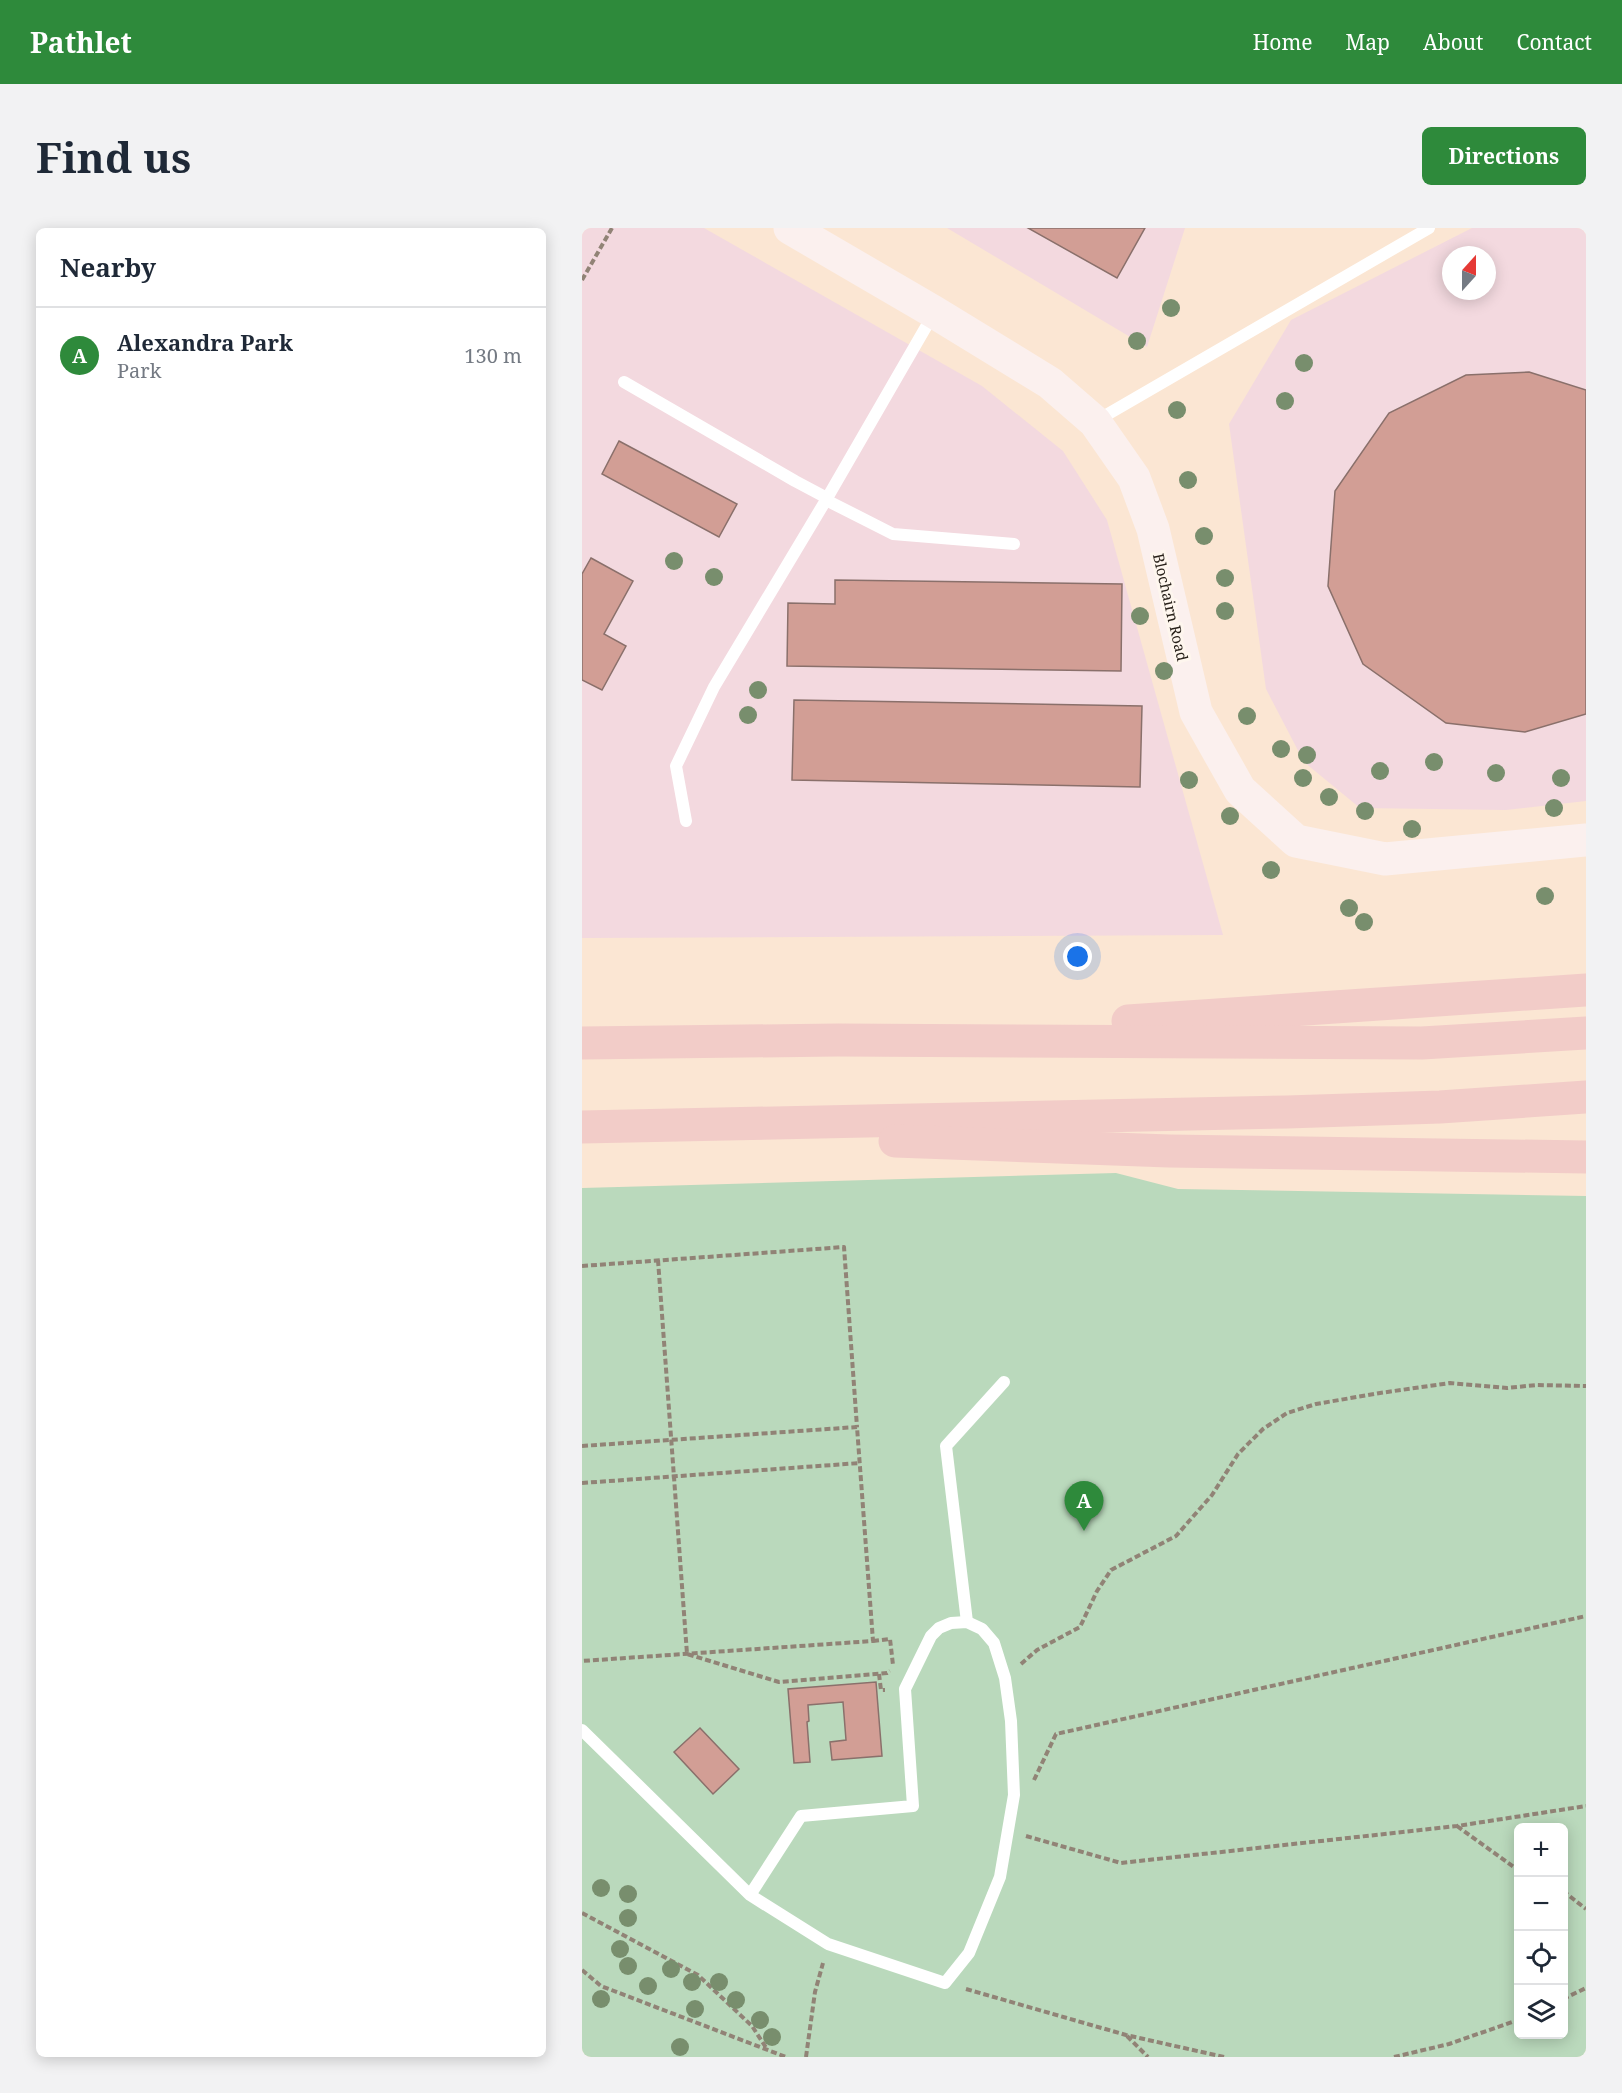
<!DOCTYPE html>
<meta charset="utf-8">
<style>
:root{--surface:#fff;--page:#f2f2f3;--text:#1f2937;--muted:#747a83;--line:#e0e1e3;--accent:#2e8a3b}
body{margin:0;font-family:"Noto Serif",serif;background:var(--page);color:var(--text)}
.controls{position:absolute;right:18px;bottom:18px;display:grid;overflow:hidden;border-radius:9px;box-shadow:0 3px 15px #0003}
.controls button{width:54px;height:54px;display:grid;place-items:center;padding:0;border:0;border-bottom:2px solid var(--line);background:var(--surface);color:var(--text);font:30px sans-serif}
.compass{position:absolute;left:860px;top:18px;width:54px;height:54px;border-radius:50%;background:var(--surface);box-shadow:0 3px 15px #0003;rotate:21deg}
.you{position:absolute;left:496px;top:729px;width:21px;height:21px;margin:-15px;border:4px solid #fff;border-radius:50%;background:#1a73e8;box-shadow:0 0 0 9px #1a73e833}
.badge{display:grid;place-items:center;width:39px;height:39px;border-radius:50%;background:var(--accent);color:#fff;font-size:20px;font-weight:700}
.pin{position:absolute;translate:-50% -50px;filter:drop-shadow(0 2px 3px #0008)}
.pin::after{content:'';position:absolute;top:32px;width:21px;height:18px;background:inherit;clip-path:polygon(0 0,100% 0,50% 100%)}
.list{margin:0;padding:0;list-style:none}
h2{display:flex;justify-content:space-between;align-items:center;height:78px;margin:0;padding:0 24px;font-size:26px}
h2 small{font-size:20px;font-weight:400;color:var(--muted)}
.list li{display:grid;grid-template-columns:39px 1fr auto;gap:18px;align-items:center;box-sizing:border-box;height:96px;padding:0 24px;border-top:2px solid var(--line)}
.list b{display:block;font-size:22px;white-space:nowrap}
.list p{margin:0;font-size:20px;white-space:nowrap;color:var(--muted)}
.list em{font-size:20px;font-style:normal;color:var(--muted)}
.icon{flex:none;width:33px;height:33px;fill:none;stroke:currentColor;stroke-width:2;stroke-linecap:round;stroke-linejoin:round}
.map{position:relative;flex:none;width:1004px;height:1829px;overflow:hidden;border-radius:9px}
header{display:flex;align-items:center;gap:36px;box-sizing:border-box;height:84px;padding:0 30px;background:var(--accent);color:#fff}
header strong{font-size:28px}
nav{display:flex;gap:33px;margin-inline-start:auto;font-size:21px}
.intro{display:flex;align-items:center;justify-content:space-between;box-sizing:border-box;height:144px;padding:0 36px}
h1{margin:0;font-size:42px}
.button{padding:15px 27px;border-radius:9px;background:var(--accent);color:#fff;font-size:21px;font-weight:700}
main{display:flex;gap:36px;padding:0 36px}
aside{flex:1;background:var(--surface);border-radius:9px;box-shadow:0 3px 15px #0003}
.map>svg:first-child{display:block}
.industrial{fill:#f3d9df;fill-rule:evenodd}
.green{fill:#bad9bc;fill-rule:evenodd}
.building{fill:#d29e95;stroke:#8a706b;stroke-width:1.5}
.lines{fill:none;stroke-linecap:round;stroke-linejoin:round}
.path{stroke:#918376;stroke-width:4;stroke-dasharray:6 3;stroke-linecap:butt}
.lane{stroke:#fff;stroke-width:12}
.secondary{stroke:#fbf0ee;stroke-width:33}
.highway{stroke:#f2ccc8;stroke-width:33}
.tree{fill:#788e6d}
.labels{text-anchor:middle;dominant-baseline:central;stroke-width:6;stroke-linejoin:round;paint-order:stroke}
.street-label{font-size:15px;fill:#28211a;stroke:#fef6ee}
</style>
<header>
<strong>Pathlet</strong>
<nav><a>Home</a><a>Map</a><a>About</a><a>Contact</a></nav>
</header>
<div class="intro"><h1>Find us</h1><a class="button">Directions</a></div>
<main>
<aside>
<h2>Nearby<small></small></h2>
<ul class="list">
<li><span class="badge">A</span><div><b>Alexandra Park</b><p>Park</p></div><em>130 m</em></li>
</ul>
</aside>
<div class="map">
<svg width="1004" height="1829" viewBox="0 0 1004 1829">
<rect width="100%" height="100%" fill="#fbe6d3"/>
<g class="industrial">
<path d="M 0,0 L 122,0 L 400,158 L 481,223 L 525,292 L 641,707 L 0,710 Z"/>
<path d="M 365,0 L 603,0 L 565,119 Z"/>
<path d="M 890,0 L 1004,0 L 1004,573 L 924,582 L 778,580 L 722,534 L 684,461 L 647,196 L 709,92 ZM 869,27 L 905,27 L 905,63 L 869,63 Z"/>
</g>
<path class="green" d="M 534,945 L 596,961 L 1004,968 L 1004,1829 L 0,1829 L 0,960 ZM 936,1600 L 981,1600 L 981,1806 L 936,1806 Z"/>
<g class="building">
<path d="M 446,0 L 563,0 L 535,50 Z"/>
<path d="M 947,144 L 1004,162 L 1004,486 L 943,504 L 864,495 L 781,436 L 746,358 L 753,263 L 807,185 L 884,147 Z"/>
<path d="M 37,213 L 155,276 L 137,309 L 20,246 Z"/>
<path d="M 9,330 L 51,353 L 22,406 L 44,418 L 20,462 L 0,452 L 0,346 Z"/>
<path d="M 253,352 L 540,356 L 539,443 L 205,438 L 206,375 L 253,376 Z"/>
<path d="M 212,472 L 560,478 L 558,559 L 210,552 Z"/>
<path d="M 294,1454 L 300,1528 L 250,1532 L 248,1514 L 264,1512 L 261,1474 L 226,1477 L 227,1493 L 225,1494 L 228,1534 L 212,1535 L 206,1461 Z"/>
<path d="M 118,1500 L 157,1541 L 131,1566 L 92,1524 Z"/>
</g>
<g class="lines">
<g class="path">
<path d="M 0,52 L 30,0"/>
<path d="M 76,1032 L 105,1426 L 197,1454 L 305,1445 L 308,1443"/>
<path d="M 0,1038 L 262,1019 L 275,1199"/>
<path d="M 0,1218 L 275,1199 L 291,1413 L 0,1433"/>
<path d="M 0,1255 L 278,1235"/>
<path d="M 291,1413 L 308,1411 L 311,1437"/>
<path d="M 439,1436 L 455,1422 L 498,1399 L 515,1363 L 529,1342 L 594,1308 L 630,1267 L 656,1226 L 681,1201 L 705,1185 L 734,1176 L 798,1165 L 868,1155 L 925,1160 L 955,1157 L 1004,1158"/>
<path d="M 297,1446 L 299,1462 L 303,1462"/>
<path d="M 452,1552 L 474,1506 L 1004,1388"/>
<path d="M 875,1598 L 936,1642"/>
<path d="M 444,1608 L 539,1635 L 875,1598 L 1004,1578"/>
<path d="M 981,1663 L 1004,1681"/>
<path d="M 0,1685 L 116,1747 L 170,1798 L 185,1821"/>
<path d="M 0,1742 L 19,1758 L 204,1829"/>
<path d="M 384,1761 L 544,1807 L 642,1829"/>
<path d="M 981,1771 L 1004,1760"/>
<path d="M 545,1808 L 566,1829"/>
<path d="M 224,1829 L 233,1764 L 241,1735"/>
<path d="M 812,1829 L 867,1816 L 936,1792"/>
</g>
<g class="lane">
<path d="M 42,154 L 213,253 L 245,270"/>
<path d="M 514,193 L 847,0"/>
<path d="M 244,272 L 311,306 L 432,316"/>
<path d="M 104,593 L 94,538 L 132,459 L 244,272 L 352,85"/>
<path d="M 385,1394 L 364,1218 L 422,1154"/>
<path d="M 0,1502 L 168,1667 L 246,1716 L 363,1755 L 387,1725 L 418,1649 L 432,1567 L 429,1493 L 423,1450 L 412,1415 L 400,1401 L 385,1394 L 369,1395 L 357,1400 L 349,1408 L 323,1461 L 331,1578 L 219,1588 L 168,1667"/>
</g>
<path class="secondary" d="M 208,0 L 352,84 L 468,155 L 513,194 L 552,250 L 571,301 L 614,484 L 658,562 L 714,613 L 803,631 L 1004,612"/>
<g class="highway">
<path d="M 546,793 L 1004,762"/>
<path d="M 0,815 L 256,812 L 840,815 L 1004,805"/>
<path d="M 0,899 L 705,884 L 858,879 L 1004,869"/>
<path d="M 313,913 L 587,923 L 1004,929"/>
</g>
</g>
<g class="tree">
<circle cx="589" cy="80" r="9"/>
<circle cx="555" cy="113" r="9"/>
<circle cx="722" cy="135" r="9"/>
<circle cx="703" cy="173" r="9"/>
<circle cx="595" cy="182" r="9"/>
<circle cx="606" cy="252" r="9"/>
<circle cx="622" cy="308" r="9"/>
<circle cx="92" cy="333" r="9"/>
<circle cx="132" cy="349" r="9"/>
<circle cx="643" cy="350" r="9"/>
<circle cx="643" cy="383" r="9"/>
<circle cx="558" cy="388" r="9"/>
<circle cx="582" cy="443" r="9"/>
<circle cx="176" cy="462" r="9"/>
<circle cx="166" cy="487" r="9"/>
<circle cx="665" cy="488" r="9"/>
<circle cx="699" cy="521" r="9"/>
<circle cx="725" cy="527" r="9"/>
<circle cx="852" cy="534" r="9"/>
<circle cx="798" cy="543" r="9"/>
<circle cx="914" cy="545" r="9"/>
<circle cx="721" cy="550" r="9"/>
<circle cx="979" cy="550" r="9"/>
<circle cx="607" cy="552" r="9"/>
<circle cx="747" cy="569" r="9"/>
<circle cx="972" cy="580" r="9"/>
<circle cx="783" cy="583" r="9"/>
<circle cx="648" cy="588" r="9"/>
<circle cx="830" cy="601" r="9"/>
<circle cx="689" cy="642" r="9"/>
<circle cx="963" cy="668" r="9"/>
<circle cx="767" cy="680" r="9"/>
<circle cx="782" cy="694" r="9"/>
<circle cx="19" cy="1660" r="9"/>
<circle cx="46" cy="1666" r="9"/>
<circle cx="46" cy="1690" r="9"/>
<circle cx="38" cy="1721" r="9"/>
<circle cx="46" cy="1738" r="9"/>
<circle cx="89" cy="1741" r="9"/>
<circle cx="110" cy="1754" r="9"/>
<circle cx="137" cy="1754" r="9"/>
<circle cx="66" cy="1758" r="9"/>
<circle cx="19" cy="1771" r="9"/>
<circle cx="154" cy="1772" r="9"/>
<circle cx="113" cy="1781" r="9"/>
<circle cx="178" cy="1792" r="9"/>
<circle cx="190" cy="1809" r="9"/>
<circle cx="98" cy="1819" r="9"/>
</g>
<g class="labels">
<g class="street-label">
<text transform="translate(589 379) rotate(77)">Blochairn Road</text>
</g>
</g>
</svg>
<div class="controls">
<button>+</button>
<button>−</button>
<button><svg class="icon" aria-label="locate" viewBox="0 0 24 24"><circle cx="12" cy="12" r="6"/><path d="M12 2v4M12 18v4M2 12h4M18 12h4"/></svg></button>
<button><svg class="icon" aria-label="layers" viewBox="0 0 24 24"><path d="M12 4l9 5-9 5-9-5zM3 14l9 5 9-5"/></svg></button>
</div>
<svg class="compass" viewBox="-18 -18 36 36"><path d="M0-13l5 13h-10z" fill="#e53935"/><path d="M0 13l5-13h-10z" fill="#747a83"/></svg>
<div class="you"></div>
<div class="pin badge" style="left:502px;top:1303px">A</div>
</div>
</main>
